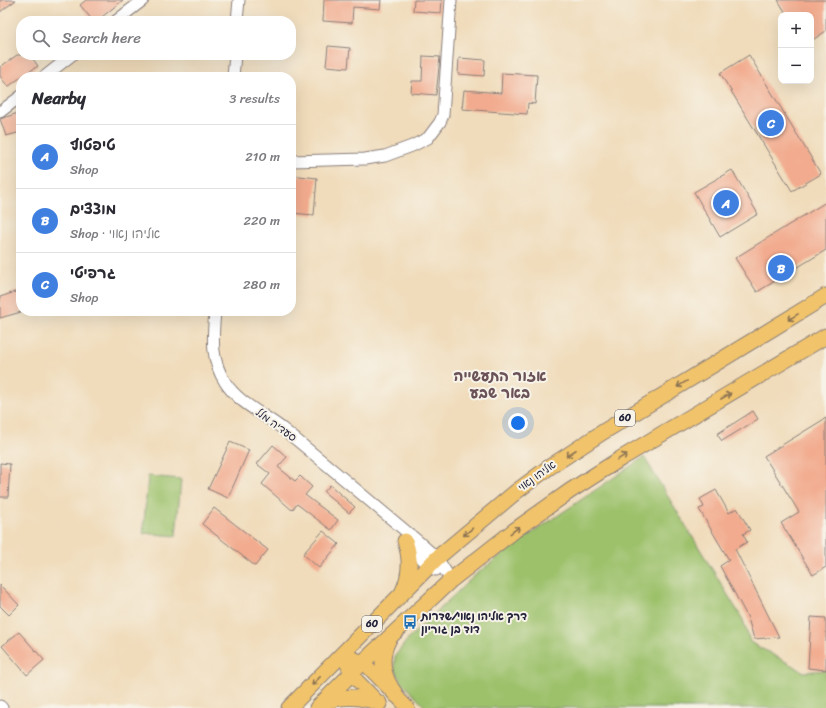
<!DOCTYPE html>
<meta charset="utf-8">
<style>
:root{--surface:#fff;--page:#f7f7f7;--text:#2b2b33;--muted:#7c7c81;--line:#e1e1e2;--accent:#0f766e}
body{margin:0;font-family:Sriracha,"Playpen Sans Hebrew",sans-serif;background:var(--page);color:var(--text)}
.controls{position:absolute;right:12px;top:12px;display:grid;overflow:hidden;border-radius:8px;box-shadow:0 4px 16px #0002}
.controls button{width:36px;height:36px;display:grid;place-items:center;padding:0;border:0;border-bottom:1px solid var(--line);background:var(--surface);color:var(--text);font:20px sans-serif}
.you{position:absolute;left:518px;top:423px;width:14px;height:14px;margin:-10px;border:3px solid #fff;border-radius:50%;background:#1a73e8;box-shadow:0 0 0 6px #1a73e833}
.badge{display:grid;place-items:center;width:26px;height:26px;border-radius:50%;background:var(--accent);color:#fff;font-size:13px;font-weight:700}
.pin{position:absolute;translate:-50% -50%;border:2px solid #fff;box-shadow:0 1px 4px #0006}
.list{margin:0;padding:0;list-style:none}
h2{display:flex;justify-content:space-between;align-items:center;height:52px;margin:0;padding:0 16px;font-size:17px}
h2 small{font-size:13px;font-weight:400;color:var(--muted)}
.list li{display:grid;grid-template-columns:26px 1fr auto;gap:12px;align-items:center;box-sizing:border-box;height:64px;padding:0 16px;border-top:1px solid var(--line)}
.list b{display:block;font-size:15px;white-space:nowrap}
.list p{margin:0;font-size:13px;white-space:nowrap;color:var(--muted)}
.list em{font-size:13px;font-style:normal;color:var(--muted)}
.icon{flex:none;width:22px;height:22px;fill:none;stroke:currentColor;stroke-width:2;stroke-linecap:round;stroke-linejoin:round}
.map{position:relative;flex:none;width:826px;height:708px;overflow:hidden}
.search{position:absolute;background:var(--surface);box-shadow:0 4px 16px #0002;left:16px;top:16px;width:280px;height:44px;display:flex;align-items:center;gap:10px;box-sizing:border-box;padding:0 14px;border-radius:16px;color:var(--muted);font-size:15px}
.panel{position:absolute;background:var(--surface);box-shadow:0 4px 16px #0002;left:16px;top:72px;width:280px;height:244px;border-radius:16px}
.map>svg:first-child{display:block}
.green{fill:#9cc16b;stroke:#5f7253}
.building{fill:#f2ab8e}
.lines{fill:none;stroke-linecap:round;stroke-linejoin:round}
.minor-casing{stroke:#897e7a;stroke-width:13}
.major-casing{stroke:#897e7a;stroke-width:15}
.highway-casing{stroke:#897e7a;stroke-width:17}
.minor{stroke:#fff;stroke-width:11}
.major{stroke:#f1c36a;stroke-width:13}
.highway{stroke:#f1c36a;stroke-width:15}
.oneway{stroke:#8a7252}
.labels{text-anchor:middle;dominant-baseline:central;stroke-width:4;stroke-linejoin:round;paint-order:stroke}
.shield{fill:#f7f3e8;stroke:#62616f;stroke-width:1}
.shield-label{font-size:10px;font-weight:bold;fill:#22223b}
.street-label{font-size:11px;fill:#22223b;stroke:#f7f3e8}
.poi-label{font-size:11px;font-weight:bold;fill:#22223b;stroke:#f7f3e8;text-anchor:start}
.district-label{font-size:15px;font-weight:bold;fill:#6b5258;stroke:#f7f3e8}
</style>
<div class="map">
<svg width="826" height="708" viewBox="0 0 826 708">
<rect width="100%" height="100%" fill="#f7f3e8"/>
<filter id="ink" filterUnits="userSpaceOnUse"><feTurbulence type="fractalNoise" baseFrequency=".025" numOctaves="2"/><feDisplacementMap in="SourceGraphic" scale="8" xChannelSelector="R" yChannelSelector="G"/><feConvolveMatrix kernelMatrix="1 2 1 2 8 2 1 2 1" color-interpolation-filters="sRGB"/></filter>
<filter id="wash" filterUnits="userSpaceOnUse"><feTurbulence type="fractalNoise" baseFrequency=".012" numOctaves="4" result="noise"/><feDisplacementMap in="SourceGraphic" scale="16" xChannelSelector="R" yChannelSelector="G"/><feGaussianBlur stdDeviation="0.9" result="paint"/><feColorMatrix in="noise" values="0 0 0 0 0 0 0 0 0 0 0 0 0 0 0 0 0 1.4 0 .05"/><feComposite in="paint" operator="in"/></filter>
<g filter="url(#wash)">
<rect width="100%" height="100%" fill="#f0dbba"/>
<g class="green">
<path d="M 644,457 L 743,620 L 750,642 L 804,672 L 826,670 L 826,708 L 426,708 L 401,682 L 394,668 L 395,656 L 408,639 L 475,575 L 516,544 Z"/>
<path d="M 148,476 L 181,479 L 176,536 L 143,533 Z"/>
</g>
<g id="blocks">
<g class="building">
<path d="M 0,0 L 16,0 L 0,12 Z"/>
<path d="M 86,0 L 123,0 L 97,21 L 93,21 L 80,5 Z"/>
<path d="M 324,0 L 381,0 L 380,9 L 353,7 L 352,23 L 323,21 Z"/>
<path d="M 414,0 L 442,0 L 441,13 L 413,11 Z"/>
<path d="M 778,0 L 826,0 L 826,31 L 811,41 L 811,15 L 787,15 Z"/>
<path d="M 328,46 L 350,48 L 348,68 L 326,66 Z"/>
<path d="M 17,55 L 30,55 L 38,66 L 21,77 L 8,87 L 0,76 L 0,67 Z"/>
<path d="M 749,55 L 821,174 L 792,191 L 720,73 Z"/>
<path d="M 423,56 L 440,57 L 436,95 L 411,93 L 412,81 L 422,81 Z"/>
<path d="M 459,58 L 485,60 L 484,76 L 458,74 Z"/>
<path d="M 502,73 L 537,75 L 535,104 L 528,103 L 527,114 L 462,109 L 464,90 L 501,93 Z"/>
<path d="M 21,112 L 21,132 L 6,136 L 0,119 Z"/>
<path d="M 732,170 L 758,214 L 720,237 L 694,192 Z"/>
<path d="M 291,175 L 317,178 L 314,215 L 291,213 Z"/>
<path d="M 826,202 L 826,250 L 757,292 L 735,258 Z"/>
<path d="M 21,290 L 21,312 L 0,318 L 0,297 Z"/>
<path d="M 753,411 L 758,419 L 722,441 L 717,434 Z"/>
<path d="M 826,418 L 826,567 L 813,575 L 781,523 L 799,512 L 764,456 Z"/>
<path d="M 230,442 L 249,450 L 228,498 L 208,489 Z"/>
<path d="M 273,445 L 287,457 L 278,467 L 295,481 L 300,476 L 312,487 L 305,495 L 338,520 L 331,530 L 297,504 L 292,510 L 262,484 L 270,474 L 257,464 Z"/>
<path d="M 0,463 L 10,464 L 8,497 L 0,497 Z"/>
<path d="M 330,485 L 355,507 L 349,513 L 324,492 Z"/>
<path d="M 716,490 L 729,513 L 737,508 L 750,530 L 743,534 L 747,542 L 735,549 L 779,637 L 754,639 L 748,618 L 720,566 L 729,560 L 699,509 L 704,507 L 700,499 Z"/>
<path d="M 214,508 L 268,550 L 255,566 L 202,524 Z"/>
<path d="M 323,531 L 339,544 L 319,568 L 303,554 Z"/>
<path d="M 0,585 L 19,605 L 9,615 L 0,606 Z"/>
<path d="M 811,617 L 826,618 L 826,670 L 808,668 Z"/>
<path d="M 19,632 L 44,660 L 27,675 L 2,646 Z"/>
</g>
</g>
</g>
<g filter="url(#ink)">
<use href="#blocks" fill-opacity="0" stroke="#897e7a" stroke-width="1"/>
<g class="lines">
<defs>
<g id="minor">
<path d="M 116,21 L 143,0"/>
<path d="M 237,21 L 239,0"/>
<path d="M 44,77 L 72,55"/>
<path d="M 233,77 L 235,55"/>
<path d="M 0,112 L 21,96"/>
<path d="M 291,161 L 365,159 L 385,156 L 412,146 L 428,138 L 440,122 L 443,115 L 451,0"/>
<path d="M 215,311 C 213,337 210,358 225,382 C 238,403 264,414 283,429 C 329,466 374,505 419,542 L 437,558 L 451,580"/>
<path d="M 406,542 L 429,566 L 436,570"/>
<path d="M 0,706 L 2,708"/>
</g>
<g id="major">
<path d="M 343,654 L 363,662 L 408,708"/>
<path d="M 347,664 L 351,674 L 380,704"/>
</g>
<g id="highway">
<path d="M 403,591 C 411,574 411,558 405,541"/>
<path d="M 389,639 C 378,659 383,678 396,695"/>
<path d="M 324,702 C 341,696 361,696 379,703"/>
<path d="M 289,708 L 437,558 L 517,491 L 548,468 L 603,432 L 826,296"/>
<path d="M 317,708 L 363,662 L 451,580 L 515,530 L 570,491 L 620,459 L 826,336"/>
</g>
</defs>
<use href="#minor" class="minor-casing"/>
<use href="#major" class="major-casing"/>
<use href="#highway" class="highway-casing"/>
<use href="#minor" class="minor"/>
<use href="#major" class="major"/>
<use href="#highway" class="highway"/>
</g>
<defs><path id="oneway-shaft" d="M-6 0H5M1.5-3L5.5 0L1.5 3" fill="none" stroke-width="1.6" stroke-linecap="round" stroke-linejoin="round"/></defs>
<g class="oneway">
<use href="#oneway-shaft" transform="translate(793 317) rotate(149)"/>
<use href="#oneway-shaft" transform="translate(682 384) rotate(149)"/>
<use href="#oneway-shaft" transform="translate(726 396) rotate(-30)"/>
<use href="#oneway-shaft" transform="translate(571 453) rotate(147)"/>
<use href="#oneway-shaft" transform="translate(622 457) rotate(-31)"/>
<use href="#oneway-shaft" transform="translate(515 530) rotate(-37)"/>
<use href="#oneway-shaft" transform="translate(468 532) rotate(140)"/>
<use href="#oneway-shaft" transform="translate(316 681) rotate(134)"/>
</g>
</g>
<defs>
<symbol id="bus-bare" viewBox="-9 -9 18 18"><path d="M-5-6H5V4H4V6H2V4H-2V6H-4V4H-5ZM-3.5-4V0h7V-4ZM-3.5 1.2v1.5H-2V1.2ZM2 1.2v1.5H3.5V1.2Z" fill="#1f6fb2" stroke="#f7f3e8" stroke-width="2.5" paint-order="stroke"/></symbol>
</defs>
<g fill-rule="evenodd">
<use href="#bus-bare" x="400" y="612" width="20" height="20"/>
</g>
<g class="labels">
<g class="shield">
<rect x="615" y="410" width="20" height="16" rx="3"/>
<rect x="362" y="616" width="20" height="16" rx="3"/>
</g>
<g class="shield-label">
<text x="625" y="418">60</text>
<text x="372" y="624">60</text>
</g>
<g class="street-label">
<text transform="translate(276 425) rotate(36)">סעדיה מלל</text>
<text transform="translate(537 476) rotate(-36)">אליהו נאוי</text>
</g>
<g class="poi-label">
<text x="421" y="616">דרך אליהו נאוי/שדרות<tspan x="421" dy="13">דוד בן גוריון</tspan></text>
</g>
<g class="district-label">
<text x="500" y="376">אזור התעשייה<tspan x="500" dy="17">באר שבע</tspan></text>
</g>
</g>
</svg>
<div class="controls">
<button>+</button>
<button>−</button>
</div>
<div class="you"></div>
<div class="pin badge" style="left:726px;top:203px;background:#3f7fe0">A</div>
<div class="pin badge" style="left:781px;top:268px;background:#3f7fe0">B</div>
<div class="pin badge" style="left:771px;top:123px;background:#3f7fe0">C</div>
<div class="search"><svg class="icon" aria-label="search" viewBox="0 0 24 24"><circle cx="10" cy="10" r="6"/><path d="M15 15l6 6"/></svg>Search here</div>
<section class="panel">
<h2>Nearby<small>3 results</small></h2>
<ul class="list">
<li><span class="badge" style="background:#3f7fe0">A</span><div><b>טיפטוף</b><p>Shop</p></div><em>210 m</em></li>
<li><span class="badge" style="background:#3f7fe0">B</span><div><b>מוצצים</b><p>Shop · אליהו נאוי</p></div><em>220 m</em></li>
<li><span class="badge" style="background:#3f7fe0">C</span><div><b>גרפיטי</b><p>Shop</p></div><em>280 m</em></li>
</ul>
</section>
</div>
